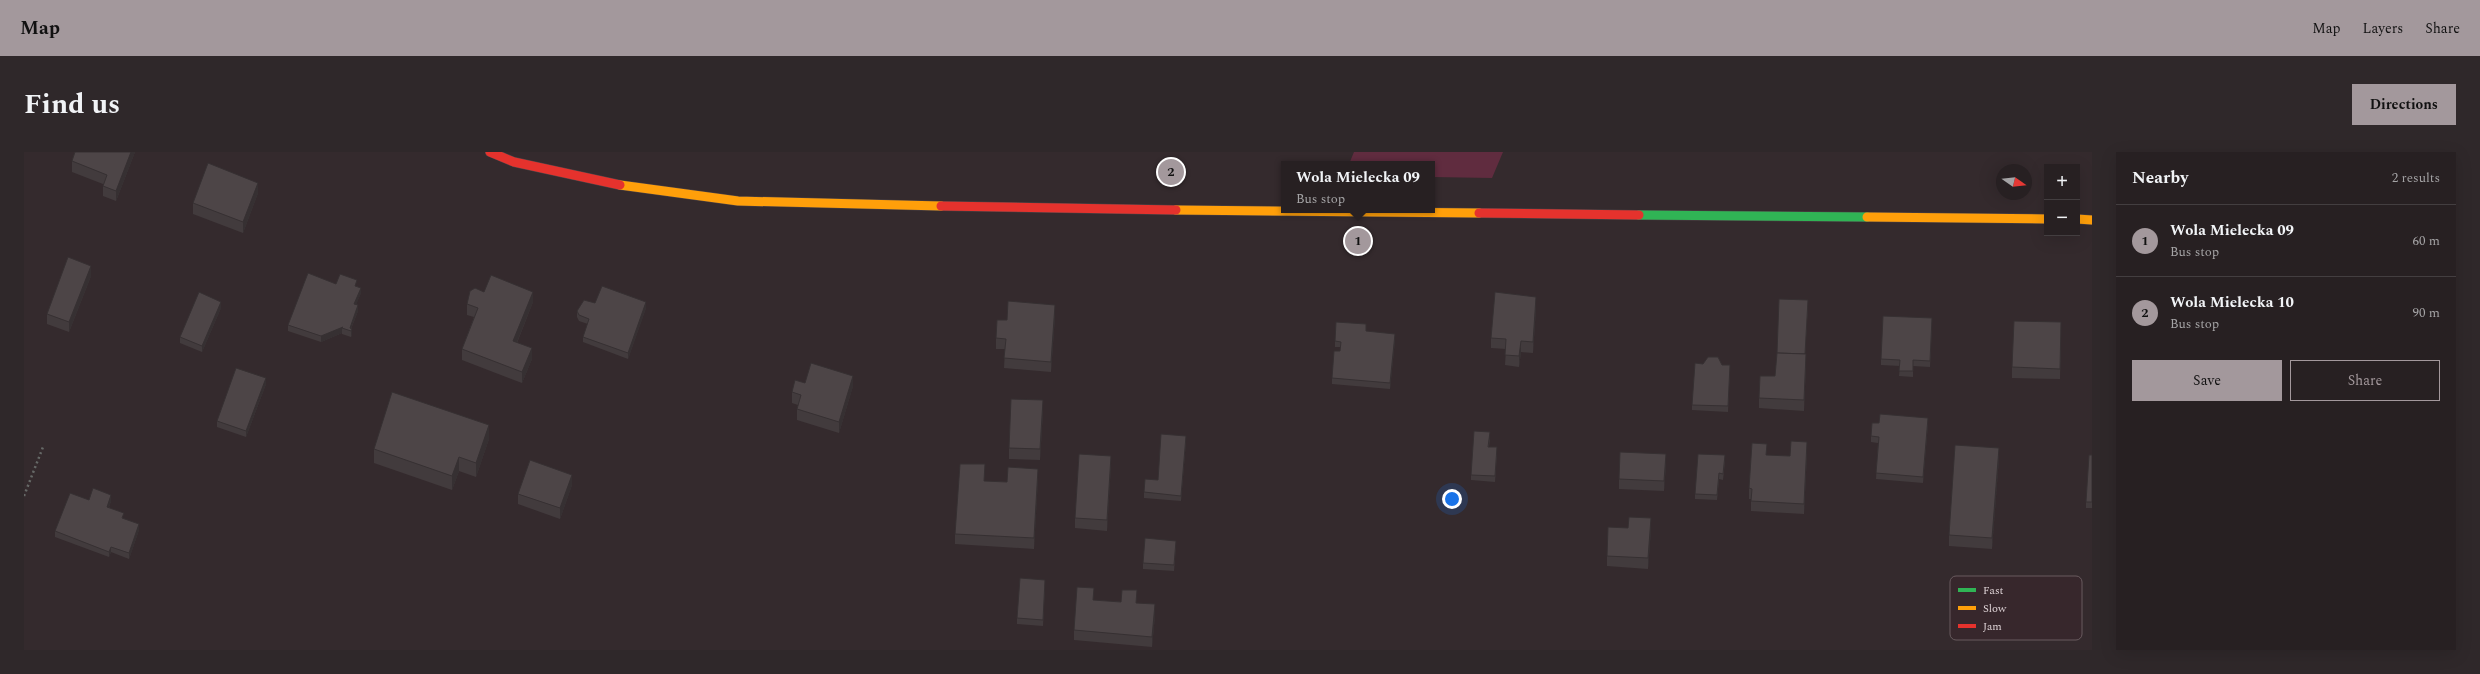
<!DOCTYPE html>
<meta charset="utf-8">
<style>
:root{--surface:#272022;--page:#2f282a;--text:#f1f3f6;--muted:#a4a3a5;--line:#433e40;--accent:#a3989c}
body{margin:0;font-family:Spectral,serif;background:var(--page);color:var(--text)}
.controls{position:absolute;right:12px;top:12px;display:grid;overflow:hidden;border-radius:0px;box-shadow:0 4px 16px #0002}
.controls button{width:36px;height:36px;display:grid;place-items:center;padding:0;border:0;border-bottom:1px solid var(--line);background:var(--surface);color:var(--text);font:20px sans-serif}
.compass{position:absolute;left:1972px;top:12px;width:36px;height:36px;border-radius:50%;background:var(--surface);box-shadow:0 4px 16px #0002;rotate:104deg}
.you{position:absolute;left:1428px;top:347px;width:14px;height:14px;margin:-10px;border:3px solid #fff;border-radius:50%;background:#1a73e8;box-shadow:0 0 0 6px #1a73e833}
.badge{display:grid;place-items:center;width:26px;height:26px;border-radius:50%;background:var(--accent);color:#111;font-size:13px;font-weight:700}
.pin{position:absolute;translate:-50% -50%;border:2px solid #fff;box-shadow:0 1px 4px #0006}
.popup{position:absolute;left:1257px;top:9px;width:154px;height:52px;box-sizing:border-box;display:grid;place-content:center;border-radius:0px;background:var(--surface);filter:drop-shadow(0 1px 3px #0005);font-size:13px;white-space:nowrap;color:var(--muted)}
.popup b{font-size:15px;color:var(--text)}
.popup::after{content:'';position:absolute;left:50%;top:100%;margin-left:-8px;border:8px solid transparent;border-top-color:var(--surface)}
.list{margin:0;padding:0;list-style:none}
h2{display:flex;justify-content:space-between;align-items:center;height:52px;margin:0;padding:0 16px;font-size:17px}
h2 small{font-size:13px;font-weight:400;color:var(--muted)}
.list li{display:grid;grid-template-columns:26px 1fr auto;gap:12px;align-items:center;box-sizing:border-box;height:72px;padding:0 16px;border-top:1px solid var(--line)}
.list b{display:block;font-size:15px;white-space:nowrap}
.list p{margin:0;font-size:13px;white-space:nowrap;color:var(--muted)}
.list em{font-size:13px;font-style:normal;color:var(--muted)}
.actions{display:flex;gap:8px;padding:12px 16px}
.actions a{flex:1;padding:9px 0;border:1px solid var(--accent);border-radius:0px;text-align:center;font-size:14px;color:var(--accent)}
.actions .main{background:var(--accent);color:#111}
.map{position:relative;flex:none;width:2068px;height:498px;overflow:hidden;border-radius:0px}
header{display:flex;align-items:center;gap:24px;box-sizing:border-box;height:56px;padding:0 20px;background:var(--accent);color:#111}
header strong{font-size:19px}
nav{display:flex;gap:22px;margin-inline-start:auto;font-size:14px}
.intro{display:flex;align-items:center;justify-content:space-between;box-sizing:border-box;height:96px;padding:0 24px}
h1{margin:0;font-size:28px}
.button{padding:10px 18px;border-radius:0px;background:var(--accent);color:#111;font-size:14px;font-weight:700}
main{display:flex;gap:24px;padding:0 24px}
aside{flex:1;background:var(--surface);border-radius:0px;box-shadow:0 4px 16px #0002}
.map>svg:first-child{display:block}
.green{fill:#602c3f}
.lines{fill:none;stroke-linecap:round;stroke-linejoin:round}
.fast-casing{stroke:#4f4649;stroke-width:10}
.slow-casing{stroke:#4f4649;stroke-width:10}
.jam-casing{stroke:#4f4649;stroke-width:10}
.path{stroke:#666967;stroke-width:2.5;stroke-dasharray:2 3;stroke-linecap:butt}
.fast{stroke:#30b455;stroke-width:9}
.slow{stroke:#ff9f0a;stroke-width:9}
.jam{stroke:#e5322d;stroke-width:9}
.wall{fill:#423b3d}
.shaded-wall{fill:#363032}
.building{fill:#4d4547;stroke:#363032}
.key{fill:#37272c;stroke:#695b5f;stroke-width:1}
.key-label{font-size:11px;fill:#dfd4d7}
</style>
<header>
<strong>Map</strong>
<nav><a>Map</a><a>Layers</a><a>Share</a></nav>
</header>
<div class="intro"><h1>Find us</h1><a class="button">Directions</a></div>
<main>
<div class="map">
<svg width="2068" height="498" viewBox="0 0 2068 498">
<rect width="100%" height="100%" fill="#342a2d"/>
<path class="green" d="M 1330,0 L 1479,0 L 1468,26 L 1408,25 L 1408,12 L 1325,12 Z"/>
<g class="lines">
<defs>
<path id="fast" d="M 1615,63 L 1843,65"/>
<g id="slow">
<path d="M 596,33 L 714,49 L 917,54"/>
<path d="M 1152,58 L 1455,61"/>
<path d="M 1843,65 L 2023,67"/>
<path d="M 2053,67 L 2068,68"/>
</g>
<g id="jam">
<path d="M 466,0 L 490,10 L 596,33"/>
<path d="M 917,54 L 1152,58"/>
<path d="M 1455,61 L 1615,63"/>
</g>
</defs>
<use href="#fast" class="fast-casing"/>
<use href="#slow" class="slow-casing"/>
<use href="#jam" class="jam-casing"/>
<path class="path" d="M 0,344 L 19,295"/>
<use href="#fast" class="fast"/>
<use href="#slow" class="slow"/>
<use href="#jam" class="jam"/>
</g>
<g class="wall">
<path d="M 51,0 L 111,0 L 92,49 L 79,44 L 79,32 L 48,20 L 48,9 Z"/>
<path d="M 234,41 L 219,81 L 169,62 L 169,51 Z"/>
<path d="M 67,124 L 45,180 L 23,172 L 23,162 Z"/>
<path d="M 312,132 L 333,134 L 337,141 L 332,152 L 334,159 L 327,177 L 328,183 L 327,185 L 318,182 L 318,181 L 297,190 L 264,179 L 264,173 Z"/>
<path d="M 460,140 L 509,150 L 493,191 L 508,207 L 498,231 L 438,208 L 438,197 L 450,165 L 443,163 L 443,152 Z"/>
<path d="M 1784,154 L 1781,202 L 1782,212 L 1780,259 L 1735,256 L 1735,246 L 1751,224 Z"/>
<path d="M 197,156 L 178,200 L 156,191 L 156,185 Z"/>
<path d="M 622,156 L 604,207 L 559,190 L 559,185 L 564,172 L 555,169 L 553,165 L 553,159 Z"/>
<path d="M 1512,156 L 1509,201 L 1497,200 L 1495,215 L 1481,213 L 1482,197 L 1467,196 L 1467,186 Z"/>
<path d="M 1031,164 L 1027,220 L 980,216 L 981,197 L 972,197 L 972,186 L 983,168 Z"/>
<path d="M 1908,172 L 1906,215 L 1889,214 L 1889,225 L 1875,224 L 1876,214 L 1857,213 L 1857,207 Z"/>
<path d="M 1342,179 L 1371,188 L 1366,237 L 1308,232 L 1308,226 L 1316,199 L 1316,195 L 1311,195 L 1311,189 Z"/>
<path d="M 2037,180 L 2036,227 L 1988,226 L 1988,215 Z"/>
<path d="M 1698,213 L 1706,213 L 1704,260 L 1668,258 L 1668,253 Z"/>
<path d="M 781,231 L 829,234 L 815,281 L 773,268 L 773,257 L 774,253 L 768,251 L 768,240 Z"/>
<path d="M 242,232 L 222,285 L 193,275 L 193,269 Z"/>
<path d="M 1019,259 L 1016,308 L 985,307 L 985,296 Z"/>
<path d="M 1855,271 L 1904,272 L 1899,331 L 1852,327 L 1854,291 L 1847,290 L 1847,284 Z"/>
<path d="M 1466,286 L 1465,295 L 1473,301 L 1471,330 L 1447,328 L 1447,323 Z"/>
<path d="M 465,287 L 452,325 L 435,319 L 428,338 L 350,311 L 350,297 Z"/>
<path d="M 1162,289 L 1157,349 L 1120,346 L 1120,340 L 1134,328 Z"/>
<path d="M 1783,301 L 1780,362 L 1727,359 L 1727,347 L 1725,347 L 1725,336 L 1743,303 L 1766,304 Z"/>
<path d="M 2068,303 L 2068,356 L 2062,356 L 2062,350 Z"/>
<path d="M 1975,306 L 1968,397 L 1925,394 L 1925,383 Z"/>
<path d="M 1701,309 L 1699,328 L 1695,327 L 1693,348 L 1671,347 L 1671,342 Z"/>
<path d="M 1642,312 L 1640,339 L 1595,337 L 1595,327 Z"/>
<path d="M 1087,314 L 1083,379 L 1051,376 L 1051,366 Z"/>
<path d="M 1014,327 L 1010,397 L 931,392 L 931,382 L 961,329 L 983,330 Z"/>
<path d="M 548,333 L 536,367 L 494,352 L 494,342 Z"/>
<path d="M 65,348 L 87,349 L 85,355 L 115,378 L 105,407 L 87,400 L 85,405 L 31,385 L 31,379 Z"/>
<path d="M 1627,377 L 1624,417 L 1583,414 L 1583,404 Z"/>
<path d="M 1152,394 L 1150,419 L 1119,417 L 1119,411 Z"/>
<path d="M 1021,434 L 1019,474 L 993,472 L 993,466 Z"/>
<path d="M 1069,448 L 1113,451 L 1131,463 L 1128,495 L 1050,488 L 1050,478 Z"/>
</g>
<g class="shaded-wall">
<path d="M 107,0 L 111,0 L 92,49 L 92,39 Z"/>
<path d="M 234,31 L 234,41 L 219,81 L 219,70 Z"/>
<path d="M 67,114 L 67,124 L 45,180 L 45,170 Z"/>
<path d="M 337,136 L 337,141 L 330,158 L 330,152 Z"/>
<path d="M 509,140 L 509,150 L 489,200 L 489,189 Z"/>
<path d="M 1512,145 L 1512,156 L 1509,201 L 1509,190 Z"/>
<path d="M 197,150 L 197,156 L 178,200 L 178,194 Z"/>
<path d="M 622,150 L 622,156 L 604,207 L 604,201 Z"/>
<path d="M 334,153 L 334,159 L 326,179 L 326,176 Z"/>
<path d="M 1031,153 L 1031,164 L 1027,220 L 1027,210 Z"/>
<path d="M 319,175 L 318,176 L 318,181 L 297,190 L 297,184 Z"/>
<path d="M 328,177 L 328,183 L 327,185 L 327,179 Z"/>
<path d="M 1371,182 L 1371,188 L 1366,237 L 1366,231 Z"/>
<path d="M 1497,189 L 1497,200 L 1495,215 L 1495,204 Z"/>
<path d="M 508,196 L 508,207 L 498,231 L 498,220 Z"/>
<path d="M 1782,202 L 1782,212 L 1780,259 L 1780,248 Z"/>
<path d="M 829,224 L 829,234 L 815,281 L 815,270 Z"/>
<path d="M 242,226 L 242,232 L 222,285 L 222,279 Z"/>
<path d="M 1019,248 L 1019,259 L 1016,308 L 1016,297 Z"/>
<path d="M 1904,266 L 1904,272 L 1899,331 L 1899,325 Z"/>
<path d="M 465,273 L 465,287 L 452,325 L 452,311 Z"/>
<path d="M 1162,284 L 1162,289 L 1157,349 L 1157,344 Z"/>
<path d="M 1783,290 L 1783,301 L 1780,362 L 1780,352 Z"/>
<path d="M 1975,296 L 1975,306 L 1968,397 L 1968,386 Z"/>
<path d="M 1642,302 L 1642,312 L 1640,339 L 1640,329 Z"/>
<path d="M 1087,304 L 1087,314 L 1083,379 L 1083,368 Z"/>
<path d="M 435,305 L 435,319 L 428,338 L 428,324 Z"/>
<path d="M 1014,317 L 1014,327 L 1010,397 L 1010,386 Z"/>
<path d="M 548,323 L 548,333 L 536,367 L 536,356 Z"/>
<path d="M 87,343 L 87,349 L 83,361 L 83,355 Z"/>
<path d="M 1627,366 L 1627,377 L 1624,417 L 1624,406 Z"/>
<path d="M 115,372 L 115,378 L 105,407 L 105,401 Z"/>
<path d="M 87,395 L 87,400 L 85,405 L 85,400 Z"/>
<path d="M 1131,452 L 1131,463 L 1128,495 L 1128,485 Z"/>
</g>
<g class="building">
<path d="M 51,0 L 107,0 L 92,39 L 79,34 L 83,23 L 48,9 Z"/>
<path d="M 184,11 L 234,31 L 219,70 L 169,51 Z"/>
<path d="M 44,105 L 67,114 L 45,170 L 23,162 Z"/>
<path d="M 284,121 L 312,132 L 316,122 L 333,128 L 331,134 L 337,136 L 330,152 L 334,153 L 326,176 L 328,177 L 327,179 L 318,176 L 319,175 L 297,184 L 264,173 Z"/>
<path d="M 467,123 L 509,140 L 489,189 L 508,196 L 498,220 L 438,197 L 454,156 L 443,152 L 446,139 L 451,136 L 460,140 Z"/>
<path d="M 578,134 L 622,150 L 604,201 L 559,185 L 565,167 L 555,163 L 553,159 L 560,148 L 571,151 Z"/>
<path d="M 175,140 L 197,150 L 178,194 L 156,185 Z"/>
<path d="M 1471,140 L 1512,145 L 1509,190 L 1497,189 L 1495,204 L 1481,203 L 1482,187 L 1467,186 Z"/>
<path d="M 1755,147 L 1784,148 L 1781,202 L 1753,201 Z"/>
<path d="M 984,149 L 1031,153 L 1027,210 L 980,206 L 982,187 L 972,186 L 973,168 L 983,168 Z"/>
<path d="M 1859,164 L 1908,166 L 1906,209 L 1889,208 L 1889,219 L 1875,219 L 1876,208 L 1857,207 Z"/>
<path d="M 1990,169 L 2037,170 L 2036,217 L 1988,215 Z"/>
<path d="M 1312,170 L 1342,172 L 1342,179 L 1371,182 L 1366,231 L 1308,226 L 1310,199 L 1316,199 L 1317,190 L 1311,189 Z"/>
<path d="M 1753,201 L 1782,202 L 1780,248 L 1735,246 L 1736,224 L 1751,224 Z"/>
<path d="M 1684,205 L 1694,205 L 1698,213 L 1706,213 L 1704,254 L 1668,253 L 1671,211 L 1679,212 Z"/>
<path d="M 787,211 L 829,224 L 815,270 L 773,257 L 777,243 L 768,240 L 771,228 L 781,231 Z"/>
<path d="M 212,216 L 242,226 L 222,279 L 193,269 Z"/>
<path d="M 368,240 L 465,273 L 452,311 L 435,305 L 428,324 L 350,297 Z"/>
<path d="M 987,247 L 1019,248 L 1016,297 L 985,296 Z"/>
<path d="M 1856,262 L 1904,266 L 1899,325 L 1852,321 L 1855,285 L 1847,284 L 1848,271 L 1855,271 Z"/>
<path d="M 1450,279 L 1466,280 L 1464,295 L 1473,295 L 1471,324 L 1447,323 Z"/>
<path d="M 1137,282 L 1162,284 L 1157,344 L 1120,340 L 1121,327 L 1134,328 Z"/>
<path d="M 1767,289 L 1783,290 L 1780,352 L 1727,349 L 1728,337 L 1725,336 L 1728,291 L 1743,292 L 1742,303 L 1766,304 Z"/>
<path d="M 1931,293 L 1975,296 L 1968,386 L 1925,383 Z"/>
<path d="M 1596,300 L 1642,302 L 1640,329 L 1595,327 Z"/>
<path d="M 1055,302 L 1087,304 L 1083,368 L 1051,366 Z"/>
<path d="M 1674,302 L 1701,303 L 1699,322 L 1695,321 L 1693,343 L 1671,342 Z"/>
<path d="M 2065,303 L 2068,303 L 2068,350 L 2062,350 Z"/>
<path d="M 506,308 L 548,323 L 536,356 L 494,342 Z"/>
<path d="M 936,312 L 961,312 L 960,329 L 983,330 L 984,315 L 1014,317 L 1010,386 L 931,382 Z"/>
<path d="M 69,336 L 87,343 L 83,355 L 100,361 L 98,366 L 115,372 L 105,401 L 87,395 L 85,400 L 31,379 L 46,341 L 65,348 Z"/>
<path d="M 1605,365 L 1627,366 L 1624,406 L 1583,404 L 1584,375 L 1604,376 Z"/>
<path d="M 1121,386 L 1152,389 L 1150,413 L 1119,411 Z"/>
<path d="M 996,426 L 1021,428 L 1019,468 L 993,466 Z"/>
<path d="M 1053,435 L 1070,436 L 1069,448 L 1097,450 L 1098,438 L 1113,438 L 1112,451 L 1131,452 L 1128,485 L 1050,478 Z"/>
</g>
<rect x="1926" y="424" width="132" height="64" rx="6" class="key"/>
<rect x="1934" y="436" width="18" height="4" fill="#30b455"/>
<rect x="1934" y="454" width="18" height="4" fill="#ff9f0a"/>
<rect x="1934" y="472" width="18" height="4" fill="#e5322d"/>
<g class="key-label">
<text x="1959" y="442">Fast</text>
<text x="1959" y="460">Slow</text>
<text x="1959" y="478">Jam</text>
</g>
</svg>
<div class="controls">
<button>+</button>
<button>−</button>
</div>
<svg class="compass" viewBox="-18 -18 36 36"><path d="M0-13l5 13h-10z" fill="#e53935"/><path d="M0 13l5-13h-10z" fill="#a4a3a5"/></svg>
<div class="you"></div>
<div class="pin badge" style="left:1334px;top:89px">1</div>
<div class="popup"><b>Wola Mielecka 09</b>Bus stop</div>
<div class="pin badge" style="left:1147px;top:20px">2</div>
</div>
<aside>
<h2>Nearby<small>2 results</small></h2>
<ul class="list">
<li><span class="badge">1</span><div><b>Wola Mielecka 09</b><p>Bus stop</p></div><em>60 m</em></li>
<li><span class="badge">2</span><div><b>Wola Mielecka 10</b><p>Bus stop</p></div><em>90 m</em></li>
</ul>
<div class="actions"><a class="main">Save</a><a>Share</a></div>
</aside>
</main>
